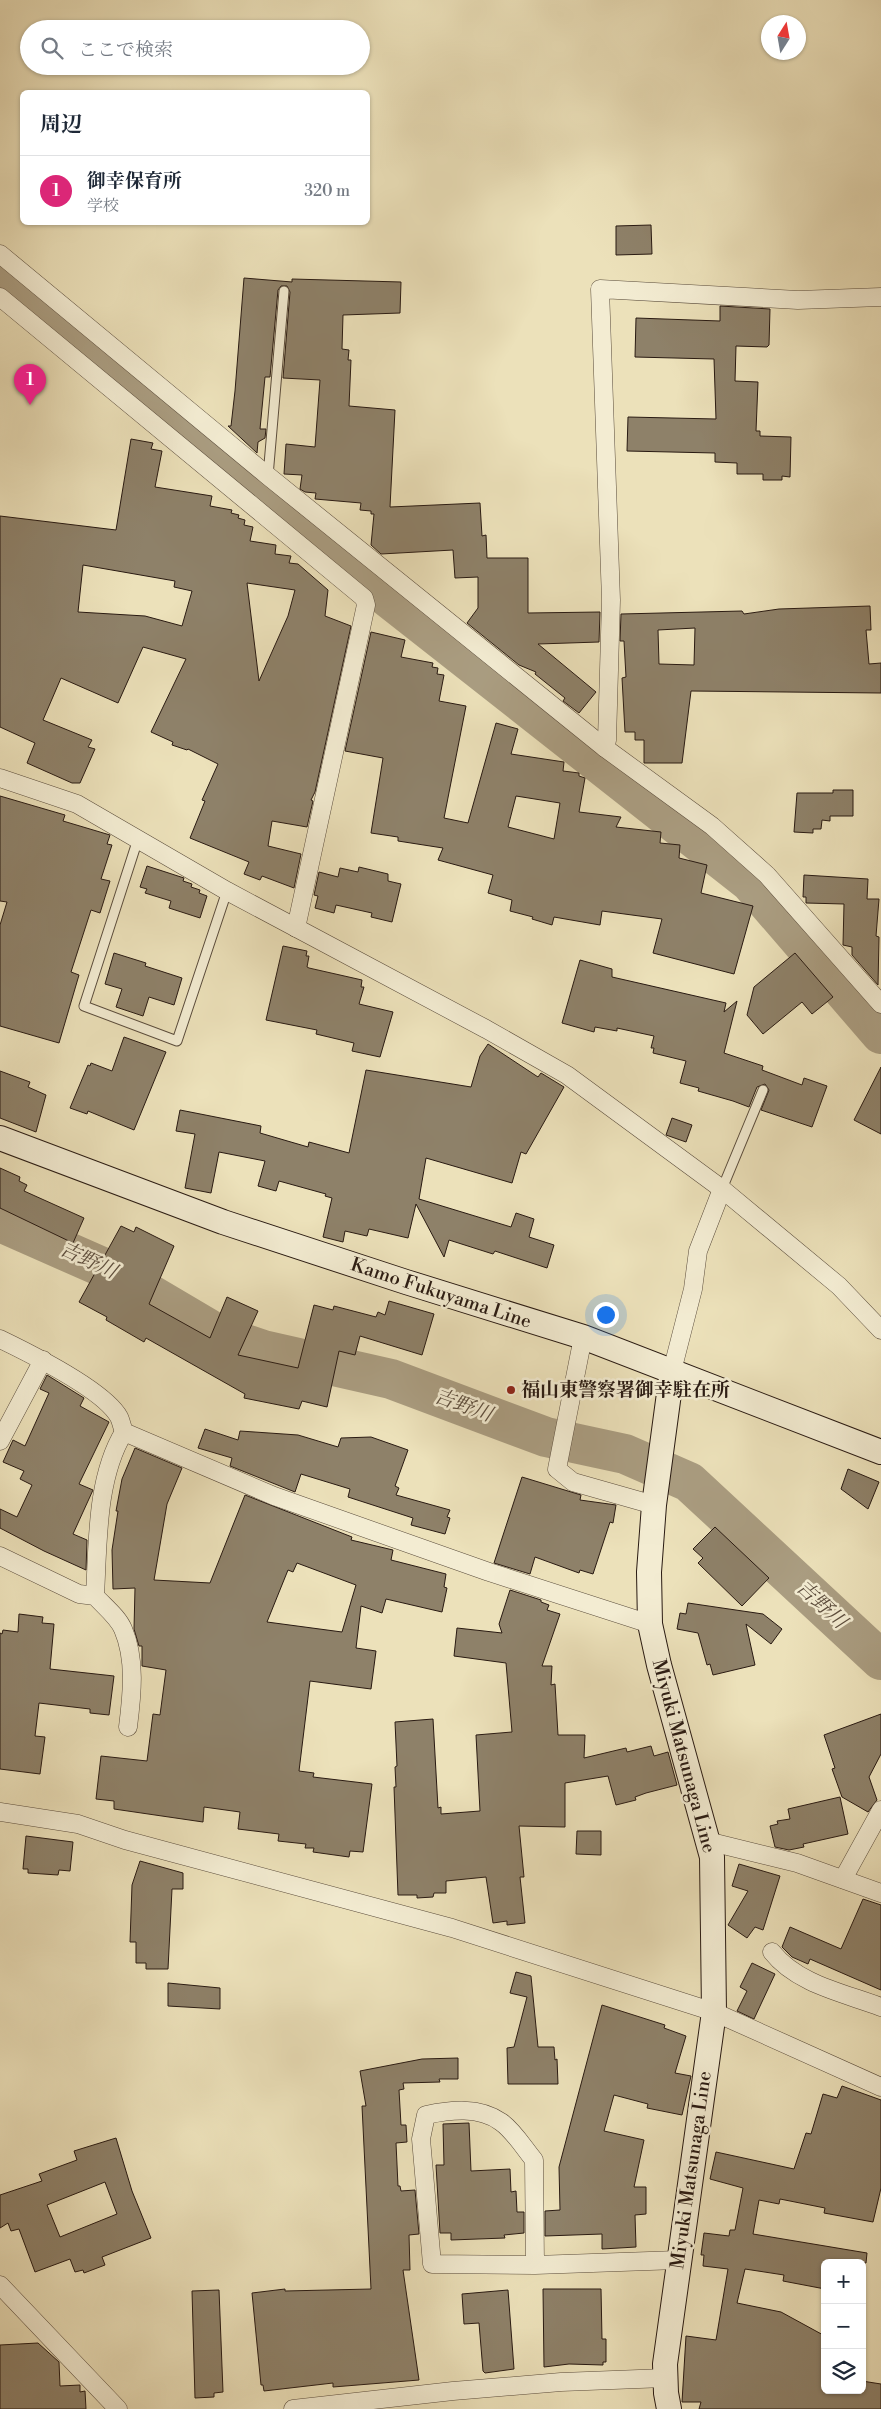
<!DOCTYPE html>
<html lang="ja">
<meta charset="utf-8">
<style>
:root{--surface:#fff;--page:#f6f6f7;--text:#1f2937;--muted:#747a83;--line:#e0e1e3;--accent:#db2777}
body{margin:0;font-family:"Libre Bodoni","Noto Serif JP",serif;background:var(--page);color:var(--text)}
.controls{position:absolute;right:15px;bottom:15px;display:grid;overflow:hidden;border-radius:8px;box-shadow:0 1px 4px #0004}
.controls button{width:45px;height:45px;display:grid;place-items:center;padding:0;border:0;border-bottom:1px solid var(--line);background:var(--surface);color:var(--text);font:25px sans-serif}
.compass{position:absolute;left:761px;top:15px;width:45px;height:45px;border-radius:50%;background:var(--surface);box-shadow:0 1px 4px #0004;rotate:11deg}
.you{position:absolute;left:605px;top:1314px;width:18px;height:18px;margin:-12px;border:4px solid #fff;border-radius:50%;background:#1a73e8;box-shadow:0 0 0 8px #1a73e833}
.badge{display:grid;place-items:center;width:32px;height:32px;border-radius:50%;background:var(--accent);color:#fff;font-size:16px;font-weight:700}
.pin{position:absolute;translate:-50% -41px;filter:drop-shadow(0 1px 2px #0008)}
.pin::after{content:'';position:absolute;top:26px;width:18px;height:15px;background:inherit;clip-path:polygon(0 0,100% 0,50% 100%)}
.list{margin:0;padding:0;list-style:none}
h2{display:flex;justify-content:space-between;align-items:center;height:65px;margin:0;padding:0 20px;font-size:21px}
h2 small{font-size:16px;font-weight:400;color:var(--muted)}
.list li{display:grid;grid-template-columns:32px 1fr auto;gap:15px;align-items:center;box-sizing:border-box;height:70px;padding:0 20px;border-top:1px solid var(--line)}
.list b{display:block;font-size:19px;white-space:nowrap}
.list p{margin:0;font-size:16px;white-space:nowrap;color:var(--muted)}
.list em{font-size:16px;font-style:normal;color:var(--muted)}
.icon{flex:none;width:28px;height:28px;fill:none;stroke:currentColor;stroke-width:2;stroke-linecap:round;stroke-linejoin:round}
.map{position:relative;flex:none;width:881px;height:2409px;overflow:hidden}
.search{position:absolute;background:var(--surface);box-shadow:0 1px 4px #0004;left:20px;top:20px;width:350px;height:55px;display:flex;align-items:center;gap:12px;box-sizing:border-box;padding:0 18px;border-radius:28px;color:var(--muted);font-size:19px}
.panel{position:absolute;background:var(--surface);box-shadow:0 1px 4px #0004;left:20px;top:90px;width:350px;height:135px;border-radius:8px}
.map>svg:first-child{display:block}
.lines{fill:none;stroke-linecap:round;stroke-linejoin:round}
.river{stroke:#aa9d81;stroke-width:40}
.building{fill:#8e8169;stroke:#291a12;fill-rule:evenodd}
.service-casing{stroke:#5a4c3c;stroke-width:11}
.minor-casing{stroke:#5a4c3c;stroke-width:19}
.secondary-casing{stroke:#291a12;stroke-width:26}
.service{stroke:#f3ecd2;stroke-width:9}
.minor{stroke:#f3ecd2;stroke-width:18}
.secondary{stroke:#f3ecd2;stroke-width:24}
.poi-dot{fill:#8f2418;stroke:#f3ecd2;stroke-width:2}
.labels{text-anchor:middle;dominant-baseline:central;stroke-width:5;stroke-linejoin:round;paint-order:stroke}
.street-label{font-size:19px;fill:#291a12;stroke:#f3ecd2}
.poi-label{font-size:19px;font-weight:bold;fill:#291a12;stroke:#f3ecd2;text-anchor:start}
.water-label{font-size:20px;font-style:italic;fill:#5d4e3e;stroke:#f3ecd2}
</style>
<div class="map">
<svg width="881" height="2409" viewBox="0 0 881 2409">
<rect width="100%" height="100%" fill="#ece1ba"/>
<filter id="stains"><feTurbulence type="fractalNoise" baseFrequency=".004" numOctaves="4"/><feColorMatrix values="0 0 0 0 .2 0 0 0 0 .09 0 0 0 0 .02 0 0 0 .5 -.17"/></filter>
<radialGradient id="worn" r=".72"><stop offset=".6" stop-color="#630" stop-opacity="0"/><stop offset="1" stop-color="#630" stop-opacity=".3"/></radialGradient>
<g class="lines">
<g class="river">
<path d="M 0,280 L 311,537 L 750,882 L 881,1034"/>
<path d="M 0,1222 L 109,1270 L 219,1335 L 263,1350 L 391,1379 L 546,1437 L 625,1454 L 689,1482 L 881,1660"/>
</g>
</g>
<g class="building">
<path d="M 651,225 L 652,254 L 616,255 L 616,226 Z"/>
<path d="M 244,278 L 292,282 L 292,279 L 401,282 L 400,313 L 343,315 L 342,349 L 349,350 L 348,360 L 351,360 L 349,406 L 395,410 L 390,507 L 480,503 L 482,536 L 486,535 L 487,558 L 528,558 L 528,613 L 600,612 L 599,642 L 538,644 L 596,692 L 579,713 L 563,701 L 565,698 L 535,674 L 536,672 L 519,665 L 467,623 L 478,608 L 478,577 L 455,578 L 453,550 L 381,554 L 371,545 L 374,514 L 371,514 L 371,511 L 360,510 L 361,503 L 315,499 L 316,493 L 305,492 L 300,489 L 302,475 L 284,474 L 286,444 L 315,447 L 320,380 L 283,378 L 290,292 L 287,286 L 281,286 L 278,290 L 270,377 L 265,377 L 260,429 L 266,429 L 265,438 L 258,442 L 257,453 L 228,426 L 231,426 L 235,391 Z"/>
<path d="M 720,306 L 770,309 L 769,345 L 767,347 L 736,346 L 735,381 L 758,382 L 756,431 L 760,431 L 760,436 L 791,437 L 790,477 L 782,476 L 782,480 L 763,480 L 763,474 L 737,474 L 737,463 L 715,462 L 715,453 L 627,451 L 628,417 L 716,419 L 714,359 L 635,357 L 636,318 L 720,321 Z"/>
<path d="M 131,439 L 153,443 L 151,449 L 162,451 L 155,487 L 212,496 L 210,506 L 232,510 L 231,513 L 239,515 L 238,518 L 245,520 L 244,525 L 253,527 L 250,541 L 276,545 L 275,554 L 291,556 L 289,563 L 298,564 L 328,590 L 325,616 L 351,626 L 315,792 L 311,800 L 313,801 L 307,827 L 272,821 L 268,846 L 301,854 L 294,888 L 262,876 L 260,880 L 244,874 L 249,862 L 190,838 L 205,801 L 202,800 L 218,764 L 188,749 L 187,750 L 172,745 L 173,742 L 151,732 L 186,659 L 143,647 L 118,703 L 61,678 L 43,720 L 92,740 L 88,747 L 95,749 L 80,783 L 72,783 L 27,763 L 35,743 L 0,727 L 0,516 L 116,530 ZM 83,565 L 175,581 L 174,587 L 192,591 L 182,626 L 145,616 L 78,612 ZM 247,583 L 295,590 L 288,616 L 259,681 Z"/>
<path d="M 870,606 L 871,630 L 866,630 L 869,664 L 881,663 L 881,693 L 691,691 L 682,763 L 644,763 L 644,740 L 635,740 L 635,732 L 625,732 L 622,678 L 626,677 L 624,641 L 620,641 L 621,614 L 742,611 L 744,614 L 779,609 ZM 695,628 L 694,665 L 659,664 L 658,630 Z"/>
<path d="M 371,632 L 405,640 L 401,657 L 433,663 L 432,667 L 438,668 L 437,674 L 444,675 L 439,701 L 466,706 L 444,818 L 468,823 L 496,723 L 518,729 L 511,754 L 564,762 L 563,771 L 579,773 L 579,776 L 585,778 L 579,812 L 621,817 L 616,827 L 661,832 L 660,843 L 680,845 L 679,858 L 707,865 L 701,893 L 753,906 L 734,974 L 653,953 L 662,919 L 602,911 L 600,925 L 554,917 L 552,925 L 532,919 L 533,917 L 510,911 L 512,900 L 488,893 L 493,875 L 438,860 L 443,848 L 398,841 L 398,837 L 371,833 L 383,758 L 345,751 ZM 516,796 L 560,803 L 554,839 L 508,827 Z"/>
<path d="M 833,790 L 853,790 L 853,816 L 830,816 L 830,821 L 822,820 L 821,829 L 813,829 L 813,833 L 794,832 L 797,793 L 833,793 Z"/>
<path d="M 0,796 L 65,815 L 63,821 L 110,835 L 107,844 L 112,845 L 101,879 L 110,881 L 100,913 L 91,910 L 71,972 L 79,975 L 59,1043 L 0,1026 L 0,925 L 7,902 L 0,901 Z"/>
<path d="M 147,866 L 184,878 L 183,881 L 192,884 L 191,887 L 200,890 L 199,893 L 207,896 L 200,918 L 169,908 L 171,901 L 145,893 L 147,889 L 140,887 Z"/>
<path d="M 359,867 L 388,874 L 388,881 L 401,884 L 392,922 L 371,917 L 372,913 L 336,905 L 334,913 L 315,908 L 318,896 L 314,895 L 319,872 L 338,877 L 340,868 L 358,872 Z"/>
<path d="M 804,875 L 868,879 L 867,899 L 879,899 L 876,936 L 879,937 L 878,985 L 852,955 L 852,947 L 843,945 L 844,904 L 806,903 L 806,897 L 803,897 Z"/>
<path d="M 283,946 L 307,951 L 306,956 L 309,956 L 307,967 L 309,968 L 362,980 L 361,987 L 364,987 L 359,1004 L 393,1012 L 380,1057 L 352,1051 L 354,1043 L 316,1034 L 317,1030 L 266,1020 Z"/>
<path d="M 114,953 L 146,963 L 145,966 L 182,978 L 174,1005 L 149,997 L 143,1016 L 116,1007 L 122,989 L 105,984 Z"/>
<path d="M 795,953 L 833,997 L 812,1014 L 802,1002 L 763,1034 L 747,1015 L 754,987 Z"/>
<path d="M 580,960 L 612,969 L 612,977 L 726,1003 L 724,1012 L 737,1001 L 724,1053 L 763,1066 L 762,1070 L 802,1085 L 804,1078 L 827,1086 L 812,1127 L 761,1110 L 769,1090 L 765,1084 L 757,1087 L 749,1107 L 733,1101 L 698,1091 L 699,1088 L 680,1083 L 686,1061 L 653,1053 L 654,1048 L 651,1048 L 654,1036 L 617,1028 L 617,1031 L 595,1027 L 594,1032 L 562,1023 Z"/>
<path d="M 124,1037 L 166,1052 L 134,1130 L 88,1111 L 87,1114 L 70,1108 L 88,1065 L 90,1066 L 91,1063 L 112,1071 Z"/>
<path d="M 488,1044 L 538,1077 L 541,1073 L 564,1087 L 526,1154 L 521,1152 L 512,1183 L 426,1158 L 419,1199 L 511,1227 L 516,1213 L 534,1219 L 529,1237 L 554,1245 L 547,1268 L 495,1251 L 493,1254 L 449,1240 L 444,1257 L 416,1204 L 408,1238 L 369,1229 L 367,1236 L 345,1231 L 343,1242 L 323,1237 L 332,1198 L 325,1196 L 326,1194 L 279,1181 L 276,1191 L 258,1186 L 265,1161 L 219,1152 L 211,1193 L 185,1188 L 195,1134 L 176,1131 L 180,1110 L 261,1126 L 260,1133 L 308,1147 L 309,1142 L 349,1153 L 366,1070 L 471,1087 L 480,1056 Z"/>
<path d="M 881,1067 L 881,1134 L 854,1120 Z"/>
<path d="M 0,1071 L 30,1082 L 28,1087 L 46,1095 L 36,1132 L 0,1118 Z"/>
<path d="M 672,1118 L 692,1125 L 686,1142 L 666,1135 Z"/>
<path d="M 0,1168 L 20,1177 L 19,1181 L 27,1185 L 24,1191 L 84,1218 L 73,1243 L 0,1208 Z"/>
<path d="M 121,1226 L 134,1232 L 136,1227 L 174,1246 L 149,1304 L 210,1338 L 227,1297 L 258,1311 L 238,1355 L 298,1368 L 314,1305 L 333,1310 L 334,1306 L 376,1317 L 378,1312 L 385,1315 L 389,1301 L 434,1314 L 422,1355 L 360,1336 L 355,1355 L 339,1351 L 327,1407 L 302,1401 L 299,1409 L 244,1398 L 245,1394 L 146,1338 L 144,1342 L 106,1320 L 107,1317 L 79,1302 Z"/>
<path d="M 47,1375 L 84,1398 L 80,1406 L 109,1422 L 79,1484 L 93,1490 L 73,1534 L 87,1540 L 86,1570 L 44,1551 L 0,1528 L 0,1509 L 17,1517 L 32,1485 L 20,1479 L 24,1471 L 3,1462 L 13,1440 L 25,1446 L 49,1393 L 40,1389 Z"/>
<path d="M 205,1429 L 238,1440 L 240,1431 L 298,1435 L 338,1447 L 341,1438 L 371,1437 L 408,1450 L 395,1486 L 399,1488 L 396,1495 L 450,1510 L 447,1517 L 450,1518 L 445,1534 L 411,1525 L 413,1518 L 348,1497 L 350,1489 L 301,1474 L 295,1492 L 230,1466 L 232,1458 L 198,1448 Z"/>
<path d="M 135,1448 L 182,1468 L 167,1504 L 154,1580 L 210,1583 L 245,1495 L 352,1537 L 351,1540 L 393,1550 L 391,1560 L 446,1574 L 444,1587 L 447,1588 L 442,1612 L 386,1599 L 382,1613 L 361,1606 L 356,1648 L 376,1651 L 371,1689 L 310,1681 L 299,1771 L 314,1773 L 313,1777 L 372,1784 L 363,1852 L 350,1851 L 349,1857 L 313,1852 L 314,1848 L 305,1848 L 306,1844 L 278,1841 L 279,1834 L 238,1829 L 240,1812 L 204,1807 L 203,1822 L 114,1809 L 114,1801 L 96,1799 L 101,1756 L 147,1761 L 153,1714 L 160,1715 L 166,1670 L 142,1666 L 142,1646 L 139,1646 L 134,1629 L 135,1588 L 113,1589 L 112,1550 L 118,1511 L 116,1511 L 122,1479 ZM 297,1563 L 356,1585 L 342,1632 L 267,1622 L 288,1570 L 293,1572 Z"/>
<path d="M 848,1469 L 879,1482 L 868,1509 L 841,1489 Z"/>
<path d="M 522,1477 L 581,1495 L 580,1500 L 616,1505 L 613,1523 L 610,1522 L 593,1574 L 580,1570 L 579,1573 L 535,1557 L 530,1574 L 494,1563 Z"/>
<path d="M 715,1527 L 769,1578 L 742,1606 L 698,1563 L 703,1558 L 693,1549 Z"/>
<path d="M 510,1590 L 541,1600 L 541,1602 L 549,1605 L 547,1610 L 560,1614 L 542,1666 L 552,1666 L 551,1685 L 555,1684 L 558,1735 L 585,1735 L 584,1758 L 626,1748 L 627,1752 L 651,1746 L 654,1756 L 668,1752 L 677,1785 L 646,1793 L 635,1797 L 636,1800 L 616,1805 L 608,1776 L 565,1783 L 565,1827 L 519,1826 L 524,1877 L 520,1877 L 525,1923 L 507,1925 L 507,1921 L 493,1923 L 486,1877 L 446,1881 L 446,1893 L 434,1893 L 433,1897 L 417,1898 L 417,1895 L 398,1895 L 394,1787 L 396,1787 L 395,1767 L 397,1766 L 395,1722 L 433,1719 L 438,1808 L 441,1807 L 441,1814 L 480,1811 L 476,1735 L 512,1732 L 506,1663 L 454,1656 L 457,1628 L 502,1633 L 499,1624 Z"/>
<path d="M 688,1603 L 763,1614 L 782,1629 L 771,1644 L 746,1624 L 755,1665 L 713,1675 L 710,1664 L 707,1665 L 698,1633 L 677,1629 L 680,1613 L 686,1614 Z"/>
<path d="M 19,1614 L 43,1617 L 42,1623 L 54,1624 L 50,1669 L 114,1676 L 109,1715 L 90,1713 L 90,1709 L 39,1703 L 35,1736 L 45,1737 L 40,1774 L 0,1769 L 0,1633 L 2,1634 L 3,1630 L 18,1632 Z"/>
<path d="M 881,1714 L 881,1754 L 869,1777 L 877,1800 L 868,1812 L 842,1797 L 832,1769 L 835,1768 L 824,1735 Z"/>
<path d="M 840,1797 L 848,1834 L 803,1844 L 804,1847 L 789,1850 L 775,1847 L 770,1826 L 778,1824 L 777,1821 L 790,1819 L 788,1809 Z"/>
<path d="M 577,1831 L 601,1831 L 601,1855 L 576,1854 Z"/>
<path d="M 26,1836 L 73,1842 L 70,1871 L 59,1870 L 58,1875 L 28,1873 L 28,1869 L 23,1869 Z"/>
<path d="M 140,1861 L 183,1873 L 183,1889 L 172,1889 L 168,1969 L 146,1969 L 146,1963 L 136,1963 L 136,1942 L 130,1942 L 132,1885 Z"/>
<path d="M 739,1864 L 780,1876 L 763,1930 L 755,1927 L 747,1938 L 728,1925 L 748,1891 L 732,1886 Z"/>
<path d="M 863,1899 L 881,1905 L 881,1990 L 810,1959 L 808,1964 L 792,1957 L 782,1947 L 790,1927 L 841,1949 Z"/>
<path d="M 752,1963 L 775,1974 L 754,2019 L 737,2011 L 747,1991 L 740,1987 Z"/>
<path d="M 516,1972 L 531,1976 L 538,2047 L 554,2047 L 555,2060 L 557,2059 L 558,2084 L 508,2084 L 507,2048 L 514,2047 L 527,1997 L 510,1993 Z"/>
<path d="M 168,1983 L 220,1988 L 220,2009 L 168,2006 Z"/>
<path d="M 602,2005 L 665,2025 L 664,2028 L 686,2036 L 675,2073 L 691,2076 L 682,2115 L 647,2108 L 648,2104 L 614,2095 L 604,2131 L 644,2140 L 634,2187 L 646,2187 L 646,2214 L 635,2215 L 636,2247 L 602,2249 L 602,2234 L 545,2236 L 545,2211 L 560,2210 L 559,2167 Z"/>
<path d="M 458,2058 L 458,2079 L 439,2079 L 440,2082 L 403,2083 L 404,2089 L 399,2090 L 401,2125 L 406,2125 L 407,2142 L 396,2143 L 398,2186 L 400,2186 L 401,2191 L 415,2190 L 419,2234 L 409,2235 L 410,2270 L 403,2270 L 419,2380 L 333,2387 L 333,2383 L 264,2391 L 263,2385 L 261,2385 L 252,2293 L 285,2289 L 285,2291 L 371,2289 L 362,2106 L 366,2106 L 360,2071 L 422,2059 Z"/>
<path d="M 842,2086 L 881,2100 L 881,2188 L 873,2222 L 824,2213 L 825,2208 L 780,2199 L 779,2204 L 759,2200 L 753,2234 L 867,2253 L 866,2263 L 825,2263 L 825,2289 L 783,2281 L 784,2275 L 745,2269 L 737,2303 L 781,2312 L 825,2336 L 825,2390 L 862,2390 L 862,2381 L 881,2384 L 881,2409 L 699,2409 L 701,2402 L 682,2402 L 686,2336 L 716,2340 L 728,2269 L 703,2266 L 704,2255 L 701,2255 L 704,2233 L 729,2236 L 730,2230 L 735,2230 L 743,2188 L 710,2179 L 716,2152 L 794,2169 L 806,2133 L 811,2134 L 823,2094 L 837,2098 Z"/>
<path d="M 469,2123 L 471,2171 L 510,2169 L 511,2192 L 516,2191 L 517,2212 L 524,2212 L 524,2233 L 504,2235 L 505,2238 L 451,2240 L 451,2233 L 440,2233 L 436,2165 L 444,2165 L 443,2124 Z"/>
<path d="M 116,2138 L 132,2191 L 151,2238 L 102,2257 L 105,2265 L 84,2273 L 83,2270 L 75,2272 L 70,2259 L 35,2272 L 19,2229 L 11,2231 L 8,2223 L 0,2228 L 0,2195 L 42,2181 L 39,2174 L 77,2160 L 74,2151 ZM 105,2182 L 117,2214 L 60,2237 L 47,2205 Z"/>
<path d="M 543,2289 L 601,2289 L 602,2339 L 606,2339 L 606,2362 L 603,2362 L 603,2365 L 569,2364 L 544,2367 Z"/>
<path d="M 219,2290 L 223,2392 L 214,2393 L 214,2397 L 195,2398 L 192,2291 Z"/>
<path d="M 508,2290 L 514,2369 L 485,2373 L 483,2371 L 479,2323 L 464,2324 L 462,2294 Z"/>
<path d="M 38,2343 L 59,2362 L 60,2386 L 80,2385 L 80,2392 L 85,2391 L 86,2409 L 0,2409 L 0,2345 Z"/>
</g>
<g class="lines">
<defs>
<g id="service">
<path d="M 268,476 L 284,291"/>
<path d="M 138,839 L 84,1006 L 177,1041 L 227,891"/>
<path d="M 722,1189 L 763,1090"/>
</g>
<g id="minor">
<path d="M 0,254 L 268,476 L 605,748 L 712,826 L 767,875 L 881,1004"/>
<path d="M 0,297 L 364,598 L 366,605 L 296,928"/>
<path d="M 605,748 L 607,740 L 611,600 L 600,289 L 798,300 L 881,297"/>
<path d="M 0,778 L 77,804 L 227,891 L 486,1029 L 567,1075 L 722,1189 L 839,1286 L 881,1330"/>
<path d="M 583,1337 L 557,1469 L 573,1482 L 654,1505"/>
<path d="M 0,1339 C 29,1353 104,1390 119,1417 C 121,1421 122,1427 124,1432 L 274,1496 L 489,1572 L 650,1624"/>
<path d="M 672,1371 L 693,1289 L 698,1251 L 722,1189"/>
<path d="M 0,1441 L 43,1360"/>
<path d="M 0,1556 L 79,1594 L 95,1596 C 104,1606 118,1617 123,1629 C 136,1659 132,1695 128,1727"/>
<path d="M 95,1596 C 98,1543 96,1478 124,1432"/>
<path d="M 0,1812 L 78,1824 L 125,1840 L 452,1928 L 714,2012 L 881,2087"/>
<path d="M 707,1841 L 797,1863 L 881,1893"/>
<path d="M 843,1879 L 881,1810"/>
<path d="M 772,1952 C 797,1984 844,1993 881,2007"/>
<path d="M 535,2265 L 432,2264 L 421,2139 L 426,2115 C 450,2110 479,2106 501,2122 C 513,2130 524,2148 534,2160 L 535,2265 L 678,2260"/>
<path d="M 0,2285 L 118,2409"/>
<path d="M 293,2409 L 453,2391 L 561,2382 L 665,2378"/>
</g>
<g id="secondary">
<path d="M 0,1138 L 223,1222 L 406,1282 L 583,1337 L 881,1452"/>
<path d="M 669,2409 L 666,2393 L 665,2364 L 714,2012 L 712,1857 L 659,1665 L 650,1624 L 649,1572 L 654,1505 L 672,1371"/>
</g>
</defs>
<use href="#service" class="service-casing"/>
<use href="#minor" class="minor-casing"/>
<use href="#secondary" class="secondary-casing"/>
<use href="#service" class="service"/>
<use href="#minor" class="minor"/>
<use href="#secondary" class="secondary"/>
</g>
<circle class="poi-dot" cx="511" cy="1390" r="5"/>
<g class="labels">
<g class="street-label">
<text transform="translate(441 1293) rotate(18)">Kamo Fukuyama Line</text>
<text transform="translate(684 1756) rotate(75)">Miyuki Matsunaga Line</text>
<text transform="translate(691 2170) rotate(-82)">Miyuki Matsunaga Line</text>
</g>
<g class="poi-label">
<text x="521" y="1390">福山東警察署御幸駐在所</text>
</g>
<g class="water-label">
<text transform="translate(88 1261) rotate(25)">吉野川</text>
<text transform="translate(463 1406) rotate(20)">吉野川</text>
<text transform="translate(821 1605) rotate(43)">吉野川</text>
</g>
</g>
<rect width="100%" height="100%" filter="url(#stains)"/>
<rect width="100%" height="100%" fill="url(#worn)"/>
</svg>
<div class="controls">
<button>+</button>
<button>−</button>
<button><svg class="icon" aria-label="layers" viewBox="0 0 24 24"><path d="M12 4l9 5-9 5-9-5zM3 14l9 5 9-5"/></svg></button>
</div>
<svg class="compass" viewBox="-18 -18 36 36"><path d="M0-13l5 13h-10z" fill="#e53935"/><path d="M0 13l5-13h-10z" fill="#747a83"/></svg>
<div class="you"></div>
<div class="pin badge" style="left:30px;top:405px">1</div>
<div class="search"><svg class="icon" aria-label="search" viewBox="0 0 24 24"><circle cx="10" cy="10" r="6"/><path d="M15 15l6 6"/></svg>ここで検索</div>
<section class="panel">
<h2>周辺<small></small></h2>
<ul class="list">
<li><span class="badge">1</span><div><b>御幸保育所</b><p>学校</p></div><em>320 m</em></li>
</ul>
</section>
</div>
